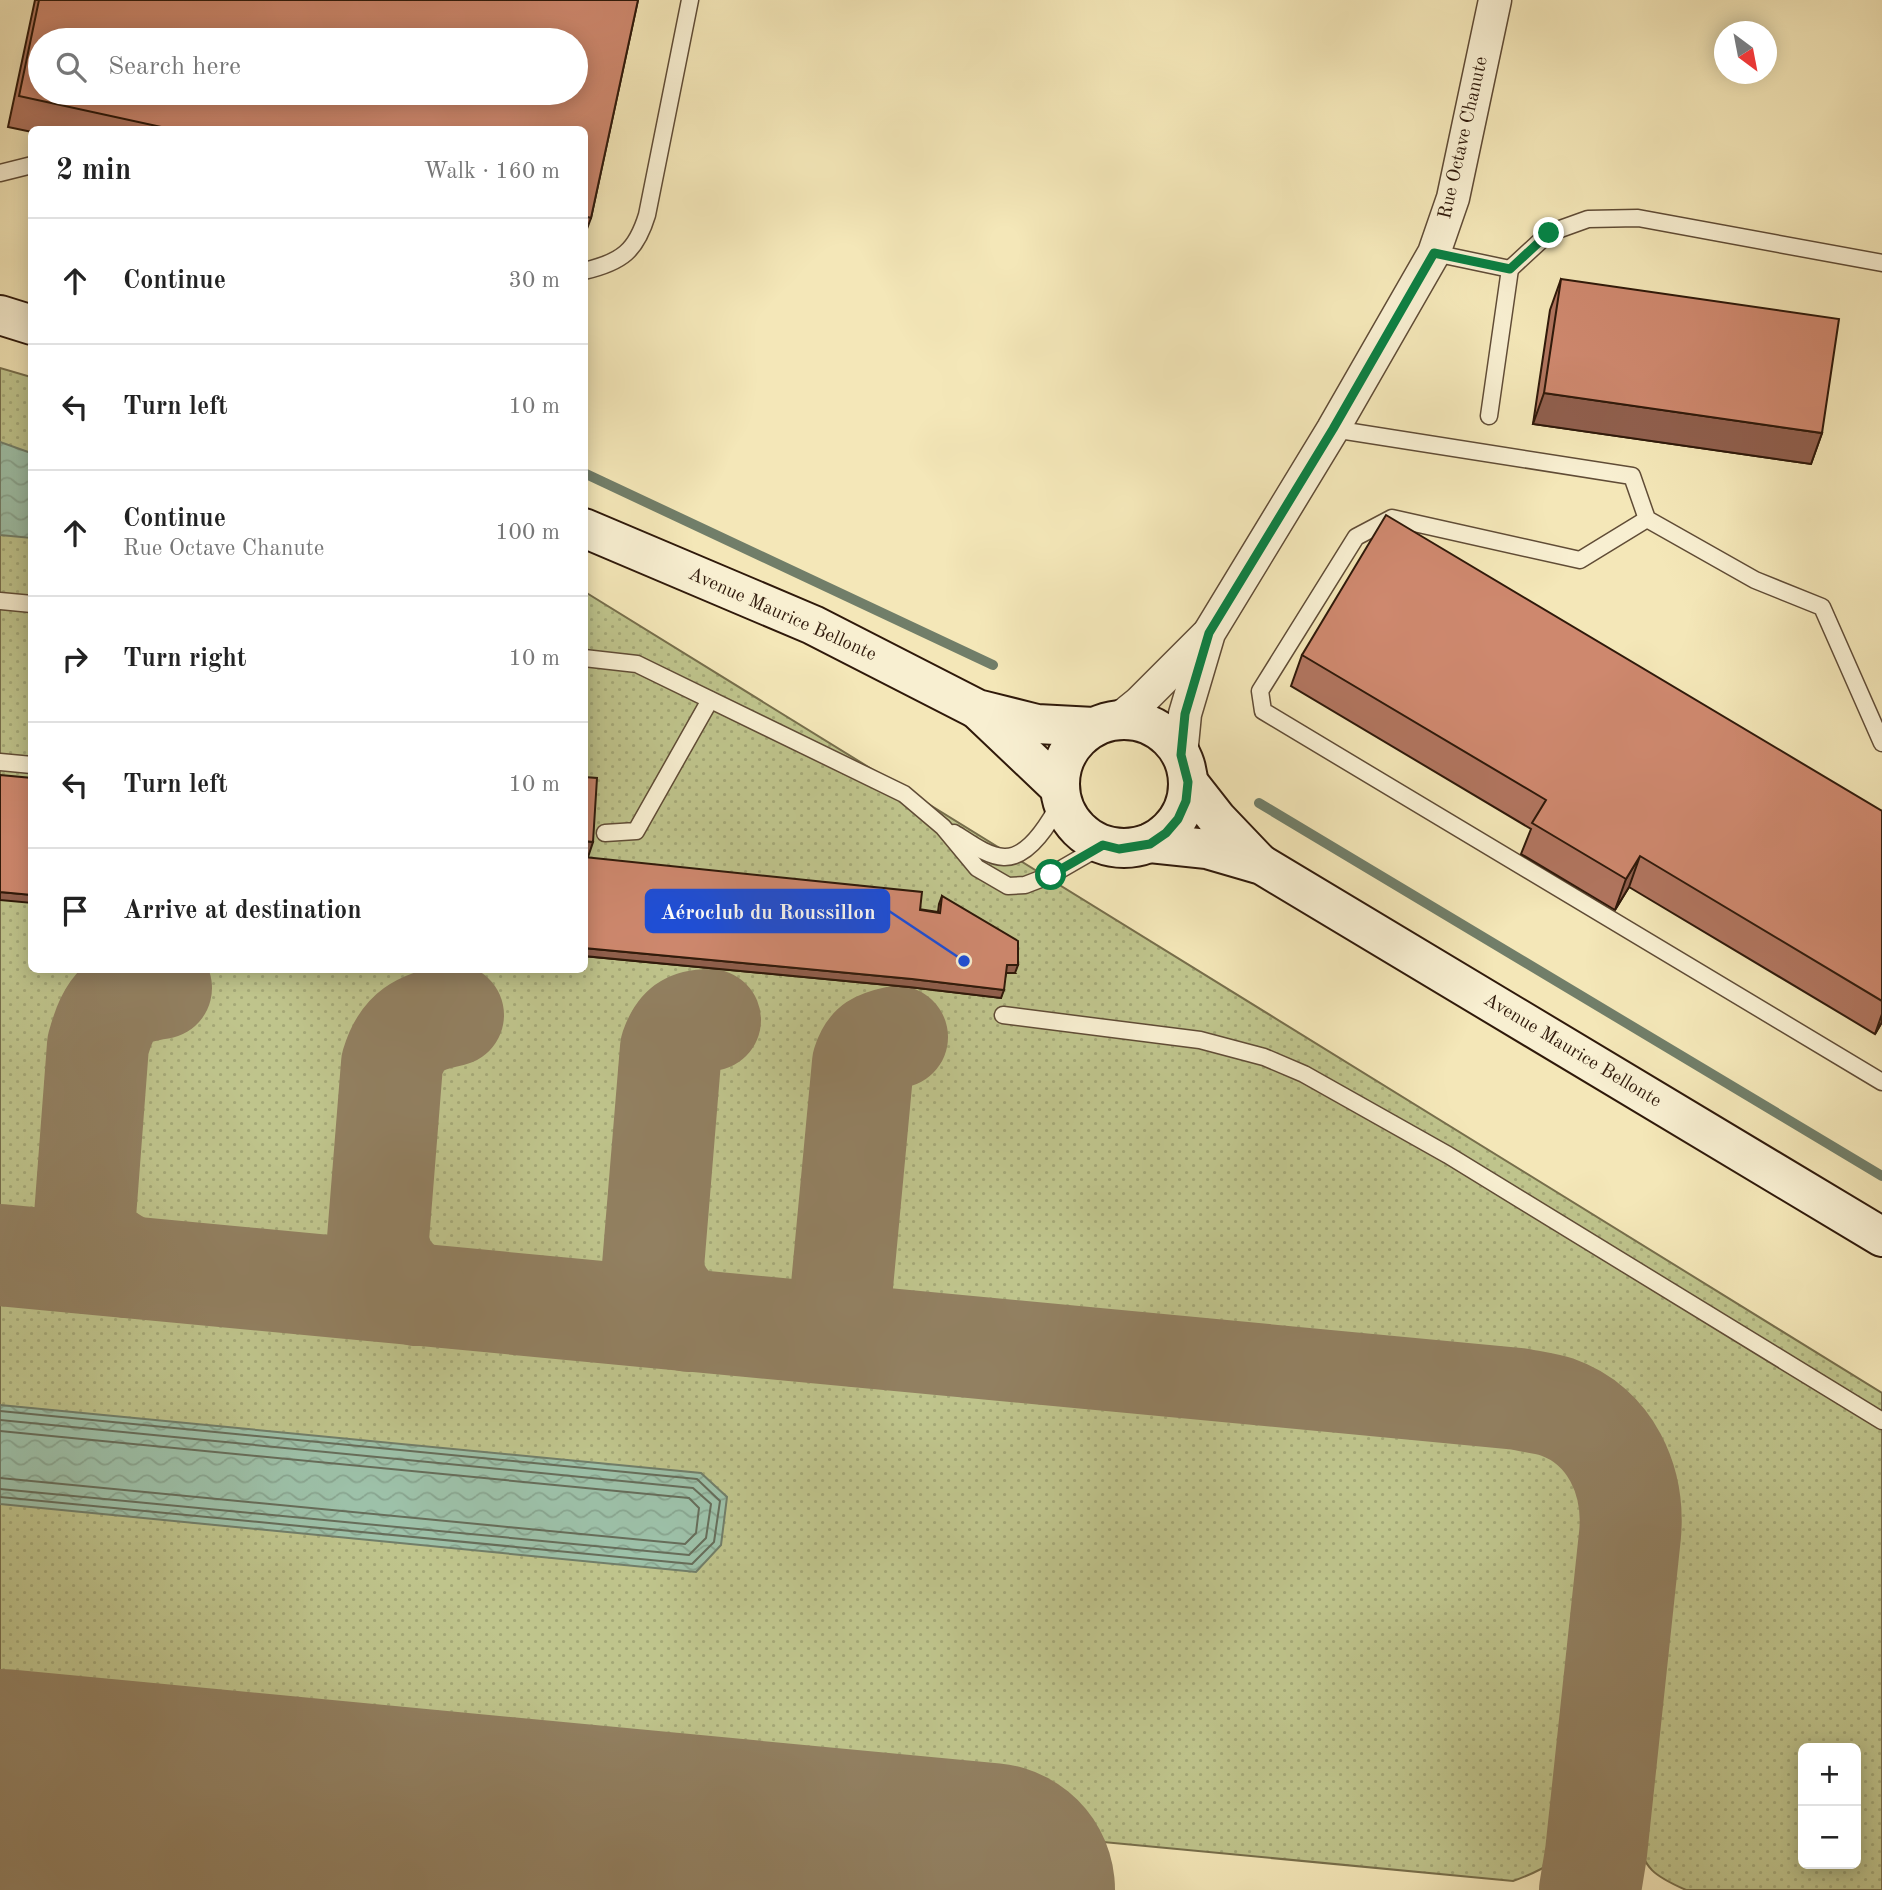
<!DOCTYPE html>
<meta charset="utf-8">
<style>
:root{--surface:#fff;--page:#f6f6f6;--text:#222;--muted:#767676;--line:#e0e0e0}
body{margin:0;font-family:"Old Standard TT",serif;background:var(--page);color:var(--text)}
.controls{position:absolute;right:21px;bottom:21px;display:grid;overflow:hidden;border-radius:10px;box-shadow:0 4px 18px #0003}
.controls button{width:63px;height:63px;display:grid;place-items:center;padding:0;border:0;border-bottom:2px solid var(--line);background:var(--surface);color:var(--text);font:35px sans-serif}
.compass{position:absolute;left:1714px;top:21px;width:63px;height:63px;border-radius:50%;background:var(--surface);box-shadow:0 4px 18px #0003;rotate:148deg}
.stop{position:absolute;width:21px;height:21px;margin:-16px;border:5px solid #0b8043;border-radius:50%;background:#fff}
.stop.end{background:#0b8043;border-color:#fff;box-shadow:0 2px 7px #0008}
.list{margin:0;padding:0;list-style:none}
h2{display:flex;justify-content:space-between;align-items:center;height:91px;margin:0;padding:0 28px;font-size:30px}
h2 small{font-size:23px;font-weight:400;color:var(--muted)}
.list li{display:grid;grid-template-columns:46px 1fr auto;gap:21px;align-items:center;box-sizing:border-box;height:126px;padding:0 28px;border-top:2px solid var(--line)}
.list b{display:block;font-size:26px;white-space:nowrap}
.list p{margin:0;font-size:23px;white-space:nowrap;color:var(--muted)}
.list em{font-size:23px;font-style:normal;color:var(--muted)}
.icon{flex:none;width:38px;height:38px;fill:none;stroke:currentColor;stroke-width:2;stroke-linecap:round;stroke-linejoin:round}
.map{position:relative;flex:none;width:1882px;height:1890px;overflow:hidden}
.search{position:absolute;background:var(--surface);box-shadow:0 4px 18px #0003;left:28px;top:28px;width:560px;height:77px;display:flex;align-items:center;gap:18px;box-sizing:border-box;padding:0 24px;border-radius:38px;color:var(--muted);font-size:26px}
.panel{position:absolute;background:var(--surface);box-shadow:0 4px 18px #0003;left:28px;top:126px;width:560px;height:847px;border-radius:10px}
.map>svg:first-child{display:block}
.grass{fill:url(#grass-dots);stroke:#776e4b;stroke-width:2;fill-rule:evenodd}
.water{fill:url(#water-waves);stroke:#717e69;stroke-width:2}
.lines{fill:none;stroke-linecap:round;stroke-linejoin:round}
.shore{stroke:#666d5a;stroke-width:2}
.stream{stroke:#717e69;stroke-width:10}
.taxiway{stroke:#928061;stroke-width:102}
.runway{stroke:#928061;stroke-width:254}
.lane-casing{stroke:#604c36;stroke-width:19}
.street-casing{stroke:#604c36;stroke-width:35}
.secondary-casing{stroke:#2f190a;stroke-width:42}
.lane{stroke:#f8efd1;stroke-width:16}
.street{stroke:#f8efd1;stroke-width:32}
.secondary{stroke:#f8efd1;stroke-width:38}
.wall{fill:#b1755f;stroke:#2f190a;stroke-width:2}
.shaded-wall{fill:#905f4d;stroke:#2f190a;stroke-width:2}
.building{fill:#ce886e;stroke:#2f190a;stroke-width:2;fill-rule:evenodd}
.route{stroke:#0b8043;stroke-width:9}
.labels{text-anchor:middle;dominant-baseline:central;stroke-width:7;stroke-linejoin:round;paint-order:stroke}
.street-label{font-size:19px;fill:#2f190a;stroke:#f8efd1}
.leader{fill:none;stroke:#1d4ed8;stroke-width:2.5}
.callout-dot{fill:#1d4ed8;stroke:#f8efd1;stroke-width:2.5}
.callout{fill:#1d4ed8;stroke:#1d4ed8;stroke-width:2.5}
.callout-label{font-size:21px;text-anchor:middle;font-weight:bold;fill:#fff}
</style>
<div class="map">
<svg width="1882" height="1890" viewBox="0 0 1882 1890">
<defs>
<pattern id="grass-dots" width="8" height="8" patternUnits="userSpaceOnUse" patternTransform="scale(1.75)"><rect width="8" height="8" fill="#bfc48c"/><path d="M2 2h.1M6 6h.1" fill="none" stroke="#a4a877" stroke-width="1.8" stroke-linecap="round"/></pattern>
<pattern id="water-waves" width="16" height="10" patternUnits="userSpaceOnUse" patternTransform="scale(1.75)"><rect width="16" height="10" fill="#9dc1a9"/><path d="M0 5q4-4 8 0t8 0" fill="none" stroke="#88a590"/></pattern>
</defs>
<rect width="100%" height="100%" fill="#f4e7b8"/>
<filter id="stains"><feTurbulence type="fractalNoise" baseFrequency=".00286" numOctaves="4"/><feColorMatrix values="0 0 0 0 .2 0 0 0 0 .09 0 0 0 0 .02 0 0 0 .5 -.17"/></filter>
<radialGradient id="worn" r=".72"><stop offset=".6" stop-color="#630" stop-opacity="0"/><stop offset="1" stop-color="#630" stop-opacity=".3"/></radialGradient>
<g class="grass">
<path d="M 0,368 L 31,377 L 32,970 L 584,970 L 585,592 L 1882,1393 L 1882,1890 L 1686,1890 C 1652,1875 1647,1870 1633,1836 L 1661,1525 L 1653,1476 L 1635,1442 L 1608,1410 L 1580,1393 L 1541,1382 L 867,1309 L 697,1297 L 0,1229 ZM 1803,1748 L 1856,1748 L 1856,1864 L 1803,1864 Z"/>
<path d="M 0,1284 L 1552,1437 C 1587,1466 1605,1481 1607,1529 L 1577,1828 C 1558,1862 1549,1868 1513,1881 L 0,1737 Z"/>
<path d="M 95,1862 L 393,1890 L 0,1890 L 23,1878 Z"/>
</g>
<g class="water">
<path d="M 0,442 L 31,453 L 31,538 L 0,535 Z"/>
<path d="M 0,1405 L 701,1473 L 727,1497 L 721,1545 L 696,1572 L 0,1504 Z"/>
</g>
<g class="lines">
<g class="shore">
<path d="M 0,1411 L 697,1479 L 720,1501 L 714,1542 L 692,1564 L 0,1497"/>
<path d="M 0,1420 L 693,1488 L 711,1504 L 706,1538 L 689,1555 L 0,1489"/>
<path d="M 0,1431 L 689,1498 L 699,1508 L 696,1533 L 685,1544 L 0,1478"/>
</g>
<g class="stream">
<path d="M 584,473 L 993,665"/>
<path d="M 1259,803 L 1882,1176"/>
</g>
<g class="taxiway">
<path d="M 0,1255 L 1519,1399 C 1532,1402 1545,1403 1557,1407 C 1611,1426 1635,1481 1630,1535 L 1596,1853 L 1590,1890"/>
<path d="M 128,1267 C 103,1253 90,1245 85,1216 L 98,1045 C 109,1005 120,994 161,988"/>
<path d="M 417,1295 C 394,1281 381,1266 378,1239 L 392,1064 C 402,1030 420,1022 453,1015"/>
<path d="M 689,1321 C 668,1305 656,1291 653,1266 L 671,1048 C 678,1028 688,1020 710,1020"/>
<path d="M 857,1336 L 843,1319 L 840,1307 L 863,1063 C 869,1044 878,1041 897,1037"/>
<path d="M 0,1798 L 33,1799"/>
</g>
<path class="runway" d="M 0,1796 L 988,1890"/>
<defs>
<g id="lane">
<path d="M 0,173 L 32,165"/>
<path d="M 1434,253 L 1510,269 L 1489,416"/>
<path d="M 1510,269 L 1549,233 L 1588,219 L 1638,218 L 1882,263"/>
<path d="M 584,271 C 622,262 636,251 647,215 L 690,0"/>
<path d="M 1333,429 L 1632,476 L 1647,519 L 1755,580 L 1822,607 L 1882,743"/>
<path d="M 1647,519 L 1580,560 L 1392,518 L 1356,537 L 1260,691 L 1263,711 L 1882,1082"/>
<path d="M 0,601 L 32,604"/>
<path d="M 584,658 L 637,664 L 904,794 L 943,827 L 977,868 L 1008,886 L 1025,885 L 1051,875 L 1103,845"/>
<path d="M 0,762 L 32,765"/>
<path d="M 605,833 L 636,831 L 710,700"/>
<path d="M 954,833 C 969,842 986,856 1004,857 C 1030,858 1051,820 1061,801"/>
<path d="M 1003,1015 L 1200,1040 L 1264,1057 L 1304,1074 L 1448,1155 L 1882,1421"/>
</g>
<g id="street">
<path d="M 1118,720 L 1139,703 L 1206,636"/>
<path d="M 1181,755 L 1185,714 L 1209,633 L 1333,429 L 1434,253 L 1453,198 L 1495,0"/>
</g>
<g id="secondary">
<path d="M 0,315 L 32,325"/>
<path d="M 584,528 L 813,625 L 977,709 L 1037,724 L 1094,727"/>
<path d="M 978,710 L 1059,787"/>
<circle cx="1124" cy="784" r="64"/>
<path d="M 1188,782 L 1217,819 L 1260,864"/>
<path d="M 1150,843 L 1207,849 L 1262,865 L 1882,1237"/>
</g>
</defs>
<use href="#lane" class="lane-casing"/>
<use href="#street" class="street-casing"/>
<use href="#secondary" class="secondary-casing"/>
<use href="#lane" class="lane"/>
<use href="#street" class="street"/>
<use href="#secondary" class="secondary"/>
</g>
<g class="wall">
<path d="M 35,0 L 638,0 L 591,218 L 584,237 L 584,130 L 32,130 L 32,132 L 8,127 Z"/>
<path d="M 1561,279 L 1822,433 L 1811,464 L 1533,424 L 1550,310 Z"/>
<path d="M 1302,655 L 1882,811 L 1882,1022 L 1875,1034 L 1629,887 L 1615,910 L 1521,854 L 1531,829 L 1291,686 Z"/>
<path d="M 584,777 L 588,858 L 938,912 L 939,904 L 942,896 L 1015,973 L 1006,973 L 1001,998 L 909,987 L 584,956 Z"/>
</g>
<g class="shaded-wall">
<path d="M 1544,393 L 1822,433 L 1811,464 L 1533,424 Z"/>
<path d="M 584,841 L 593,842 L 585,866 L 584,866 Z"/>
<path d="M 1640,856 L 1629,887 L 1615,910 L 1626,879 Z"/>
<path d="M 0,892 L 32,895 L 32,903 L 0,900 Z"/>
<path d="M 584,948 L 912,979 L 1004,990 L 1001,998 L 909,987 L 584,956 Z"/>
<path d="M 1007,965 L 1018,965 L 1015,973 L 1004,973 Z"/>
<path d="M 1882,1014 L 1882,1022 L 1875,1034 Z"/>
</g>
<g class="building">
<path d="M 39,0 L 638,0 L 591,218 L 584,216 L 584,130 L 175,130 L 19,96 ZM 40,40 L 576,40 L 576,93 L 40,93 Z"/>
<path d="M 1561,279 L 1839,319 L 1822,433 L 1544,393 Z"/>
<path d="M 1386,515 L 1882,811 L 1882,1001 L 1640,856 L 1626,879 L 1532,823 L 1546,800 L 1302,655 Z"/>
<path d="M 0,775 L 32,778 L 32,895 L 0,892 Z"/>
<path d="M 584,777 L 597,778 L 593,842 L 584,841 Z"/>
<path d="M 584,857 L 922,892 L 920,910 L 940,913 L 942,896 L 1018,941 L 1018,965 L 1007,965 L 1004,990 L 912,979 L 584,948 Z"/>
</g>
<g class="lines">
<path class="route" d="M 1051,875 L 1103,845 L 1119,849 L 1150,844 L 1166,833 L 1178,819 L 1186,801 L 1188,782 L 1181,755 L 1185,714 L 1209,633 L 1333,429 L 1434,253 L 1510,269 L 1549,233"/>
</g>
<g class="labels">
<g class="street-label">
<text transform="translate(1464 138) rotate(-77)">Rue Octave Chanute</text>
<text transform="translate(782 615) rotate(24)">Avenue Maurice Bellonte</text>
<text transform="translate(1572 1051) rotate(31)">Avenue Maurice Bellonte</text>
</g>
</g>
<path class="leader" d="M964 961L889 911"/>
<circle class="callout-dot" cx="964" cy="961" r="7"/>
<rect class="callout" x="646" y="890" width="243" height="42" rx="7"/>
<g class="callout-label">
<text x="768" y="919">Aéroclub du Roussillon</text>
</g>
<rect width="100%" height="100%" filter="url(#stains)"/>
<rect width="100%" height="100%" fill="url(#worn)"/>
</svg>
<div class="controls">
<button>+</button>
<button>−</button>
</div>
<svg class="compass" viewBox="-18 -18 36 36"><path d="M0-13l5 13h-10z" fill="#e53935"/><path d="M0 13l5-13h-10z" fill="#767676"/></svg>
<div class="stop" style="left:1051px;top:875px"></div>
<div class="stop end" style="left:1549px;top:233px"></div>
<div class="search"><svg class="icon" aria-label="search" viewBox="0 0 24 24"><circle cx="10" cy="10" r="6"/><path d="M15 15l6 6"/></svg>Search here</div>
<section class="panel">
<h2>2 min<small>Walk · 160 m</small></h2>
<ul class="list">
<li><svg class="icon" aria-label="ahead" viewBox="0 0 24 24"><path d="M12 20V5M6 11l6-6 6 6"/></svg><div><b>Continue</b></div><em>30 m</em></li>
<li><svg class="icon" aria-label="left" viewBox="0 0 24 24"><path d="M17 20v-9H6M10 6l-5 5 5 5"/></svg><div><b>Turn left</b></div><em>10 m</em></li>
<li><svg class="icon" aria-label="ahead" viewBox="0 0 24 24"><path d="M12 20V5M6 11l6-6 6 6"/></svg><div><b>Continue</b><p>Rue Octave Chanute</p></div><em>100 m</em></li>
<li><svg class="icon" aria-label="right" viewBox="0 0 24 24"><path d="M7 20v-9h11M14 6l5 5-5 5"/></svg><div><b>Turn right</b></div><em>10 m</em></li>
<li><svg class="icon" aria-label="left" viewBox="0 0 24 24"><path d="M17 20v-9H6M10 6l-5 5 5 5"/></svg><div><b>Turn left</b></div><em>10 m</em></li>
<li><svg class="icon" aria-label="arrive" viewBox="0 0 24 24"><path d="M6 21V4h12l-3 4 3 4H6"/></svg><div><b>Arrive at destination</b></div></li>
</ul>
</section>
</div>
